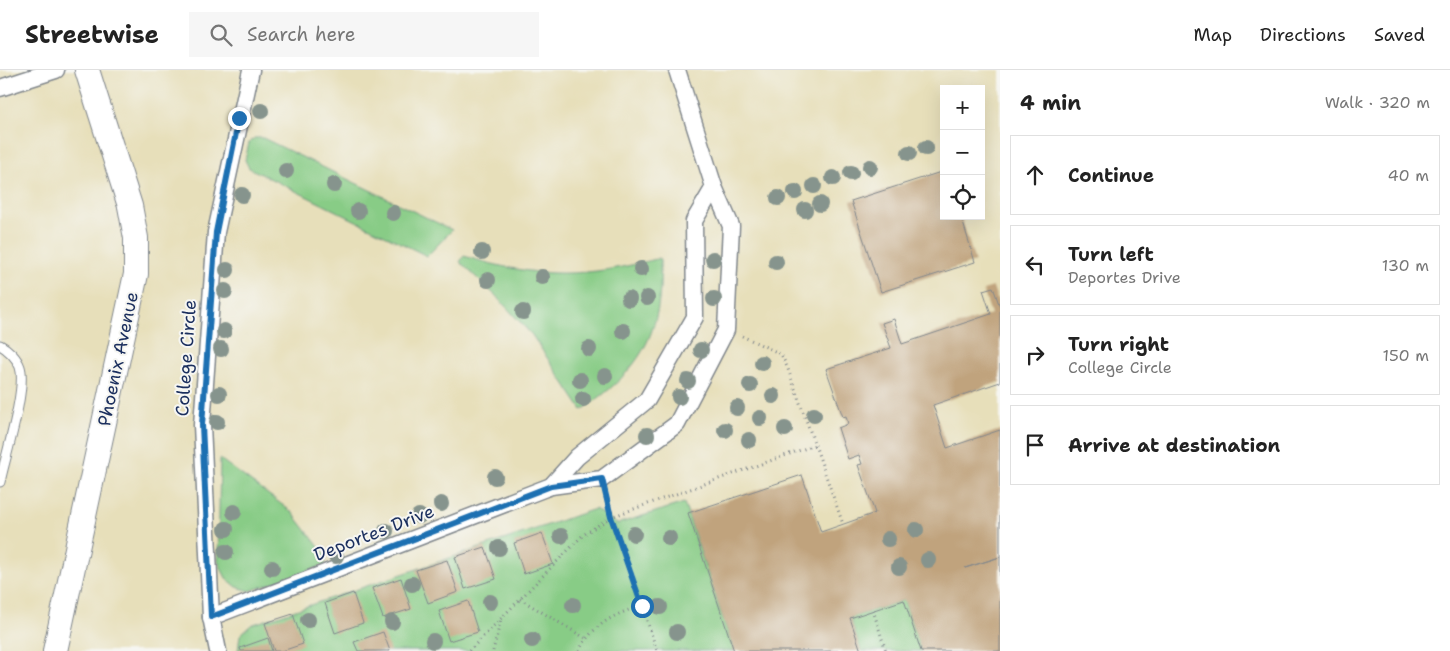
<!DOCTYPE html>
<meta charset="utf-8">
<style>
:root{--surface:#fff;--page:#f6f6f6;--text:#222;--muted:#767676;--line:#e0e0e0}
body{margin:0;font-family:"Shantell Sans",sans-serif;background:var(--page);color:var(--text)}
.controls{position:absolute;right:15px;top:15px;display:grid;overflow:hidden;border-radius:0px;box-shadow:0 5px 20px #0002}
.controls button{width:45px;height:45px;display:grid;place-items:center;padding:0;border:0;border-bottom:1px solid var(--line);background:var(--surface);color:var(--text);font:25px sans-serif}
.stop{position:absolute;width:15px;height:15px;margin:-11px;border:4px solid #1f6fb2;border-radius:50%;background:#fff}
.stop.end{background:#1f6fb2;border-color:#fff;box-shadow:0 1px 5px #0008}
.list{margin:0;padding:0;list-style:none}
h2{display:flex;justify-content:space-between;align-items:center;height:65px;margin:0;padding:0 20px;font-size:21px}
h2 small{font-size:16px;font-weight:400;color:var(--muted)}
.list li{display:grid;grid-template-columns:32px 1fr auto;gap:15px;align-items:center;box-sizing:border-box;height:80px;margin:0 10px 10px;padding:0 10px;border:1px solid var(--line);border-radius:0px}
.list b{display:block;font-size:19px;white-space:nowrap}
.list p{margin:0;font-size:16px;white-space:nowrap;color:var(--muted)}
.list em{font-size:16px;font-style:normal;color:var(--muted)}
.icon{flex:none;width:28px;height:28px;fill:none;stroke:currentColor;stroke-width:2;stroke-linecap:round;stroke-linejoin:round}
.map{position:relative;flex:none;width:1000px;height:581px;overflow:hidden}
header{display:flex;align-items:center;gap:30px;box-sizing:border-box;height:70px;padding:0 25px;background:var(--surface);border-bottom:1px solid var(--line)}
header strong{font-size:24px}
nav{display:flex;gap:28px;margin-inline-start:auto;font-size:18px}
.search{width:350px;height:45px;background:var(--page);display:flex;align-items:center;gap:12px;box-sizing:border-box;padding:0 18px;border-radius:0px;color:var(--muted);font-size:19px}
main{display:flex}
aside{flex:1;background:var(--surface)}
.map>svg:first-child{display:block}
.green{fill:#88cc86;stroke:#527e72}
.building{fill:#c0a37d}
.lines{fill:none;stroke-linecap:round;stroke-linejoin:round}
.lane-casing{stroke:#81878c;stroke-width:11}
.street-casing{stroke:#81878c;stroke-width:19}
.secondary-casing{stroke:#81878c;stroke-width:26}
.path{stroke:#81878c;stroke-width:3;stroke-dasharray:1 4;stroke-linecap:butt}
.lane{stroke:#fff;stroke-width:9}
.street{stroke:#fff;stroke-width:16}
.secondary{stroke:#fff;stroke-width:24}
.tree{fill:#86948d}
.route{stroke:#1f6fb2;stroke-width:6}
.labels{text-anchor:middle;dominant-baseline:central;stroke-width:4;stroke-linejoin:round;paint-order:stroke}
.street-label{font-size:18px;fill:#1b2f5e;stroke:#f6f6f2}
</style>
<header>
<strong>Streetwise</strong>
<div class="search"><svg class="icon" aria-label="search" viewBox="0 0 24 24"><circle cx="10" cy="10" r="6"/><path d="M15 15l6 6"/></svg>Search here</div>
<nav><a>Map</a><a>Directions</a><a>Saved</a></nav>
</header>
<main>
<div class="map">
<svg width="1000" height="581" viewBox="0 0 1000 581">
<rect width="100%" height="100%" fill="#f6f6f2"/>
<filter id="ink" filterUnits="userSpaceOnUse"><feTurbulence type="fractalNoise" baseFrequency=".02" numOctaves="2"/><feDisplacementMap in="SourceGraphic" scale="10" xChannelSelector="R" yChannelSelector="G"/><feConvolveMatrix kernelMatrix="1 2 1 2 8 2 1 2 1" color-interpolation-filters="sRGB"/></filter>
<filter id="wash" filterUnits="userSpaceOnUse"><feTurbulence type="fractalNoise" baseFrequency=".0096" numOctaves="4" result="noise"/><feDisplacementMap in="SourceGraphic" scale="20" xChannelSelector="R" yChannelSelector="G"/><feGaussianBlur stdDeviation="1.12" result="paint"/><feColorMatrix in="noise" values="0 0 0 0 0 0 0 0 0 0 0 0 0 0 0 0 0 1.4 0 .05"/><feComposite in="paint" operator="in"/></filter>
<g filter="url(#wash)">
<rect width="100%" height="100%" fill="#e7dfba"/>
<g class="green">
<path d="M 254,68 L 263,68 L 452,160 L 427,186 L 249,98 L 245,90 L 249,73 Z"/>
<path d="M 464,186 C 537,209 586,208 660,188 C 660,201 661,216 659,230 C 653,282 623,312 582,340 L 532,265 L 496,226 L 460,192 Z"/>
<path d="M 220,389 L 292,442 L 326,486 L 325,495 L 250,521 L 237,517 L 226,508 L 218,492 Z"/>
<path d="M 684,433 L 734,581 L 238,581 L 240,565 L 251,555 L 595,439 L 617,454 Z"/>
<path d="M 904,530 L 921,581 L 861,581 L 850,548 Z"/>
</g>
<g id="blocks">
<g class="building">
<path d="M 944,101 L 944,146 L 961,146 L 975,192 L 881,222 L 851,131 Z"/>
<path d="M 993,217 L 1000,237 L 1000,312 L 933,335 L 947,378 L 1000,360 L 1000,487 L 965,498 L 1000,487 L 1000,581 L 921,581 L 904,530 L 850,548 L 861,581 L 734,581 L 688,443 L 802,405 L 821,462 L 875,443 L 858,395 L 862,394 L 859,385 L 848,389 L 838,358 L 848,354 L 846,346 L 843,347 L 826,299 L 891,278 L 882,253 L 894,249 L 902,274 L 991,244 L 983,220 Z"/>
<path d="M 542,463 L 553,494 L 524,504 L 514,473 Z"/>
<path d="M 485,477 L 496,509 L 465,519 L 455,487 Z"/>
<path d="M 447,490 L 458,522 L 428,533 L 416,500 Z"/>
<path d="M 401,508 L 411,539 L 383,548 L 372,518 Z"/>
<path d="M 353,523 L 363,553 L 335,563 L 325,533 Z"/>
<path d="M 468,531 L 478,562 L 449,571 L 439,541 Z"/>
<path d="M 293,544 L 303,574 L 282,581 L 274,581 L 265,553 Z"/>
<path d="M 383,562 L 390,581 L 358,581 L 354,572 Z"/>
<path d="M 268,568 L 272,581 L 241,581 L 240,578 Z"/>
</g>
</g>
</g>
<g filter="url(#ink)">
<use href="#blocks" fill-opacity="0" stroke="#81878c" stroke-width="1"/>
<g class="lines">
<defs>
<path id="lane" d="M 0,275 C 8,279 17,288 20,297 C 27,318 5,388 0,412"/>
<g id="street">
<path d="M 0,18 L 56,0"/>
<path d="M 551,416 L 577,387 L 647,330 L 695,247 L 694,151 L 714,117"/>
<path d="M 211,547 L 551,416 L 602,409 L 677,354 L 726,260 L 731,156 L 714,117 L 677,0"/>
<path d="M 218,581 L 211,547 L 202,355 L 216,162 L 251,0"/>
</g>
<path id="secondary" d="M 55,581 L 136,204 L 136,168 L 130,136 L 87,0"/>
</defs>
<use href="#lane" class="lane-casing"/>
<use href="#street" class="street-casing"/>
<use href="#secondary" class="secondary-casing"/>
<g class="path">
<path d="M 742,266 L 781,284 L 788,299 L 843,454"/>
<path d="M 606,427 L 657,581"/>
<path d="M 520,529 L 585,568"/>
<path d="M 873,540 L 886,581"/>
<path d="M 469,581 L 583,465 L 611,447 L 815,375"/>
<path d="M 493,581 L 501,549"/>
<path d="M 579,581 C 591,556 615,543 642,536"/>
</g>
<use href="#lane" class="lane"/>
<use href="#street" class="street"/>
<use href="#secondary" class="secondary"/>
</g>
<g class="tree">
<circle cx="261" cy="41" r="8"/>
<circle cx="926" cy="78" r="8"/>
<circle cx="909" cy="83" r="8"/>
<circle cx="870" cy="97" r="8"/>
<circle cx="286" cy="101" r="8"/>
<circle cx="851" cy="103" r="8"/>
<circle cx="833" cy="108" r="8"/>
<circle cx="334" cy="115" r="8"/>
<circle cx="814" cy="116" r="8"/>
<circle cx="795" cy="122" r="8"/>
<circle cx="242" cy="125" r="8"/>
<circle cx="778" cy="128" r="8"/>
<circle cx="820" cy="134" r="8"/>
<circle cx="805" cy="140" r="8"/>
<circle cx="358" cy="141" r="8"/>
<circle cx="393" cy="143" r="8"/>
<circle cx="482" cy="182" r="8"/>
<circle cx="713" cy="189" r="8"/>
<circle cx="776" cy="192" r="8"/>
<circle cx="641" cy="199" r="8"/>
<circle cx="227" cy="200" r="8"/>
<circle cx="542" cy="207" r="8"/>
<circle cx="488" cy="210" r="8"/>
<circle cx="225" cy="221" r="8"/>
<circle cx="647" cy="228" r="8"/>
<circle cx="629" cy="229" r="8"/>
<circle cx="714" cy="229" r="8"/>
<circle cx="523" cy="242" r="8"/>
<circle cx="224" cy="261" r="8"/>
<circle cx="623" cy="261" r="8"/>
<circle cx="221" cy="279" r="8"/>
<circle cx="589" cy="279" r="8"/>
<circle cx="701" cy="280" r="8"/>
<circle cx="762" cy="293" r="8"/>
<circle cx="605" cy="306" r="8"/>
<circle cx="580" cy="310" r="8"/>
<circle cx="688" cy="311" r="8"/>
<circle cx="750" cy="315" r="8"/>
<circle cx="219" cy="324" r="8"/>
<circle cx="773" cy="326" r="8"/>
<circle cx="679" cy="327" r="8"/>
<circle cx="583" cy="329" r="8"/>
<circle cx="737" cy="338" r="8"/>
<circle cx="814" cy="345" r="8"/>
<circle cx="760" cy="348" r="8"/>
<circle cx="217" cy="352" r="8"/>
<circle cx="785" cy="359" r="8"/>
<circle cx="725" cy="360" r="8"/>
<circle cx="647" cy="365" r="8"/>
<circle cx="749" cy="370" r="8"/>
<circle cx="495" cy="407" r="8"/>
<circle cx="441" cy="434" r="8"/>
<circle cx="234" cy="442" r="8"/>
<circle cx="419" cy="446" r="8"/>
<circle cx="226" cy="459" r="8"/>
<circle cx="916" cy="460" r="8"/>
<circle cx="386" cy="461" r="8"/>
<circle cx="634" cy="464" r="8"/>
<circle cx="561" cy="466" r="8"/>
<circle cx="669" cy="468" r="8"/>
<circle cx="888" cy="469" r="8"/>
<circle cx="499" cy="478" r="8"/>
<circle cx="226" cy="482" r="8"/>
<circle cx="336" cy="486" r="8"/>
<circle cx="928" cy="490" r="8"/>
<circle cx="899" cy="497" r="8"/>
<circle cx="272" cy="498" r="8"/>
<circle cx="412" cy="514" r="8"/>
<circle cx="490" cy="532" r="8"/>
<circle cx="573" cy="535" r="8"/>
<circle cx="660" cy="537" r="8"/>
<circle cx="308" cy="550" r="8"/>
<circle cx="392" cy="552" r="8"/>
<circle cx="677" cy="562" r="8"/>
<circle cx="532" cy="570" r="8"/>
<circle cx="433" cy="571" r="8"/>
</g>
</g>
<g class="lines" filter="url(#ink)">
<path class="route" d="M 239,48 L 216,162 L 202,355 L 211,547 L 551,416 L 602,409 L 611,447 L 642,536"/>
</g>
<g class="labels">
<g class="street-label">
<text transform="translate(186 288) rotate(-86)">College Circle</text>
<text transform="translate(118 289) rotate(-78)">Phoenix Avenue</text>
<text transform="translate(374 463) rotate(-21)">Deportes Drive</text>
</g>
</g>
</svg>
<div class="controls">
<button>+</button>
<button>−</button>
<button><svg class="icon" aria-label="locate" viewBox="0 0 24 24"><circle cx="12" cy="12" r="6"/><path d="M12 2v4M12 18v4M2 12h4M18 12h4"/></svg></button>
</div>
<div class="stop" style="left:642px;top:536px"></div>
<div class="stop end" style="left:239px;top:48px"></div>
</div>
<aside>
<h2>4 min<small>Walk · 320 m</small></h2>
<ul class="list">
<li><svg class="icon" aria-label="ahead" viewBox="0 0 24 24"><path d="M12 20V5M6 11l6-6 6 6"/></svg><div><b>Continue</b></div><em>40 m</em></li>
<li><svg class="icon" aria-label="left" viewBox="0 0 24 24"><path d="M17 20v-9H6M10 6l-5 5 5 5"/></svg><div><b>Turn left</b><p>Deportes Drive</p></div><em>130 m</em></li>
<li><svg class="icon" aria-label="right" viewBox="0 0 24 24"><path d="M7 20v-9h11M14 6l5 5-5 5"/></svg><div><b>Turn right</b><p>College Circle</p></div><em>150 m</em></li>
<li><svg class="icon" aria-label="arrive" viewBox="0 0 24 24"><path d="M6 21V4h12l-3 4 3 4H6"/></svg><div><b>Arrive at destination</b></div></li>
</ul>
</aside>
</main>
